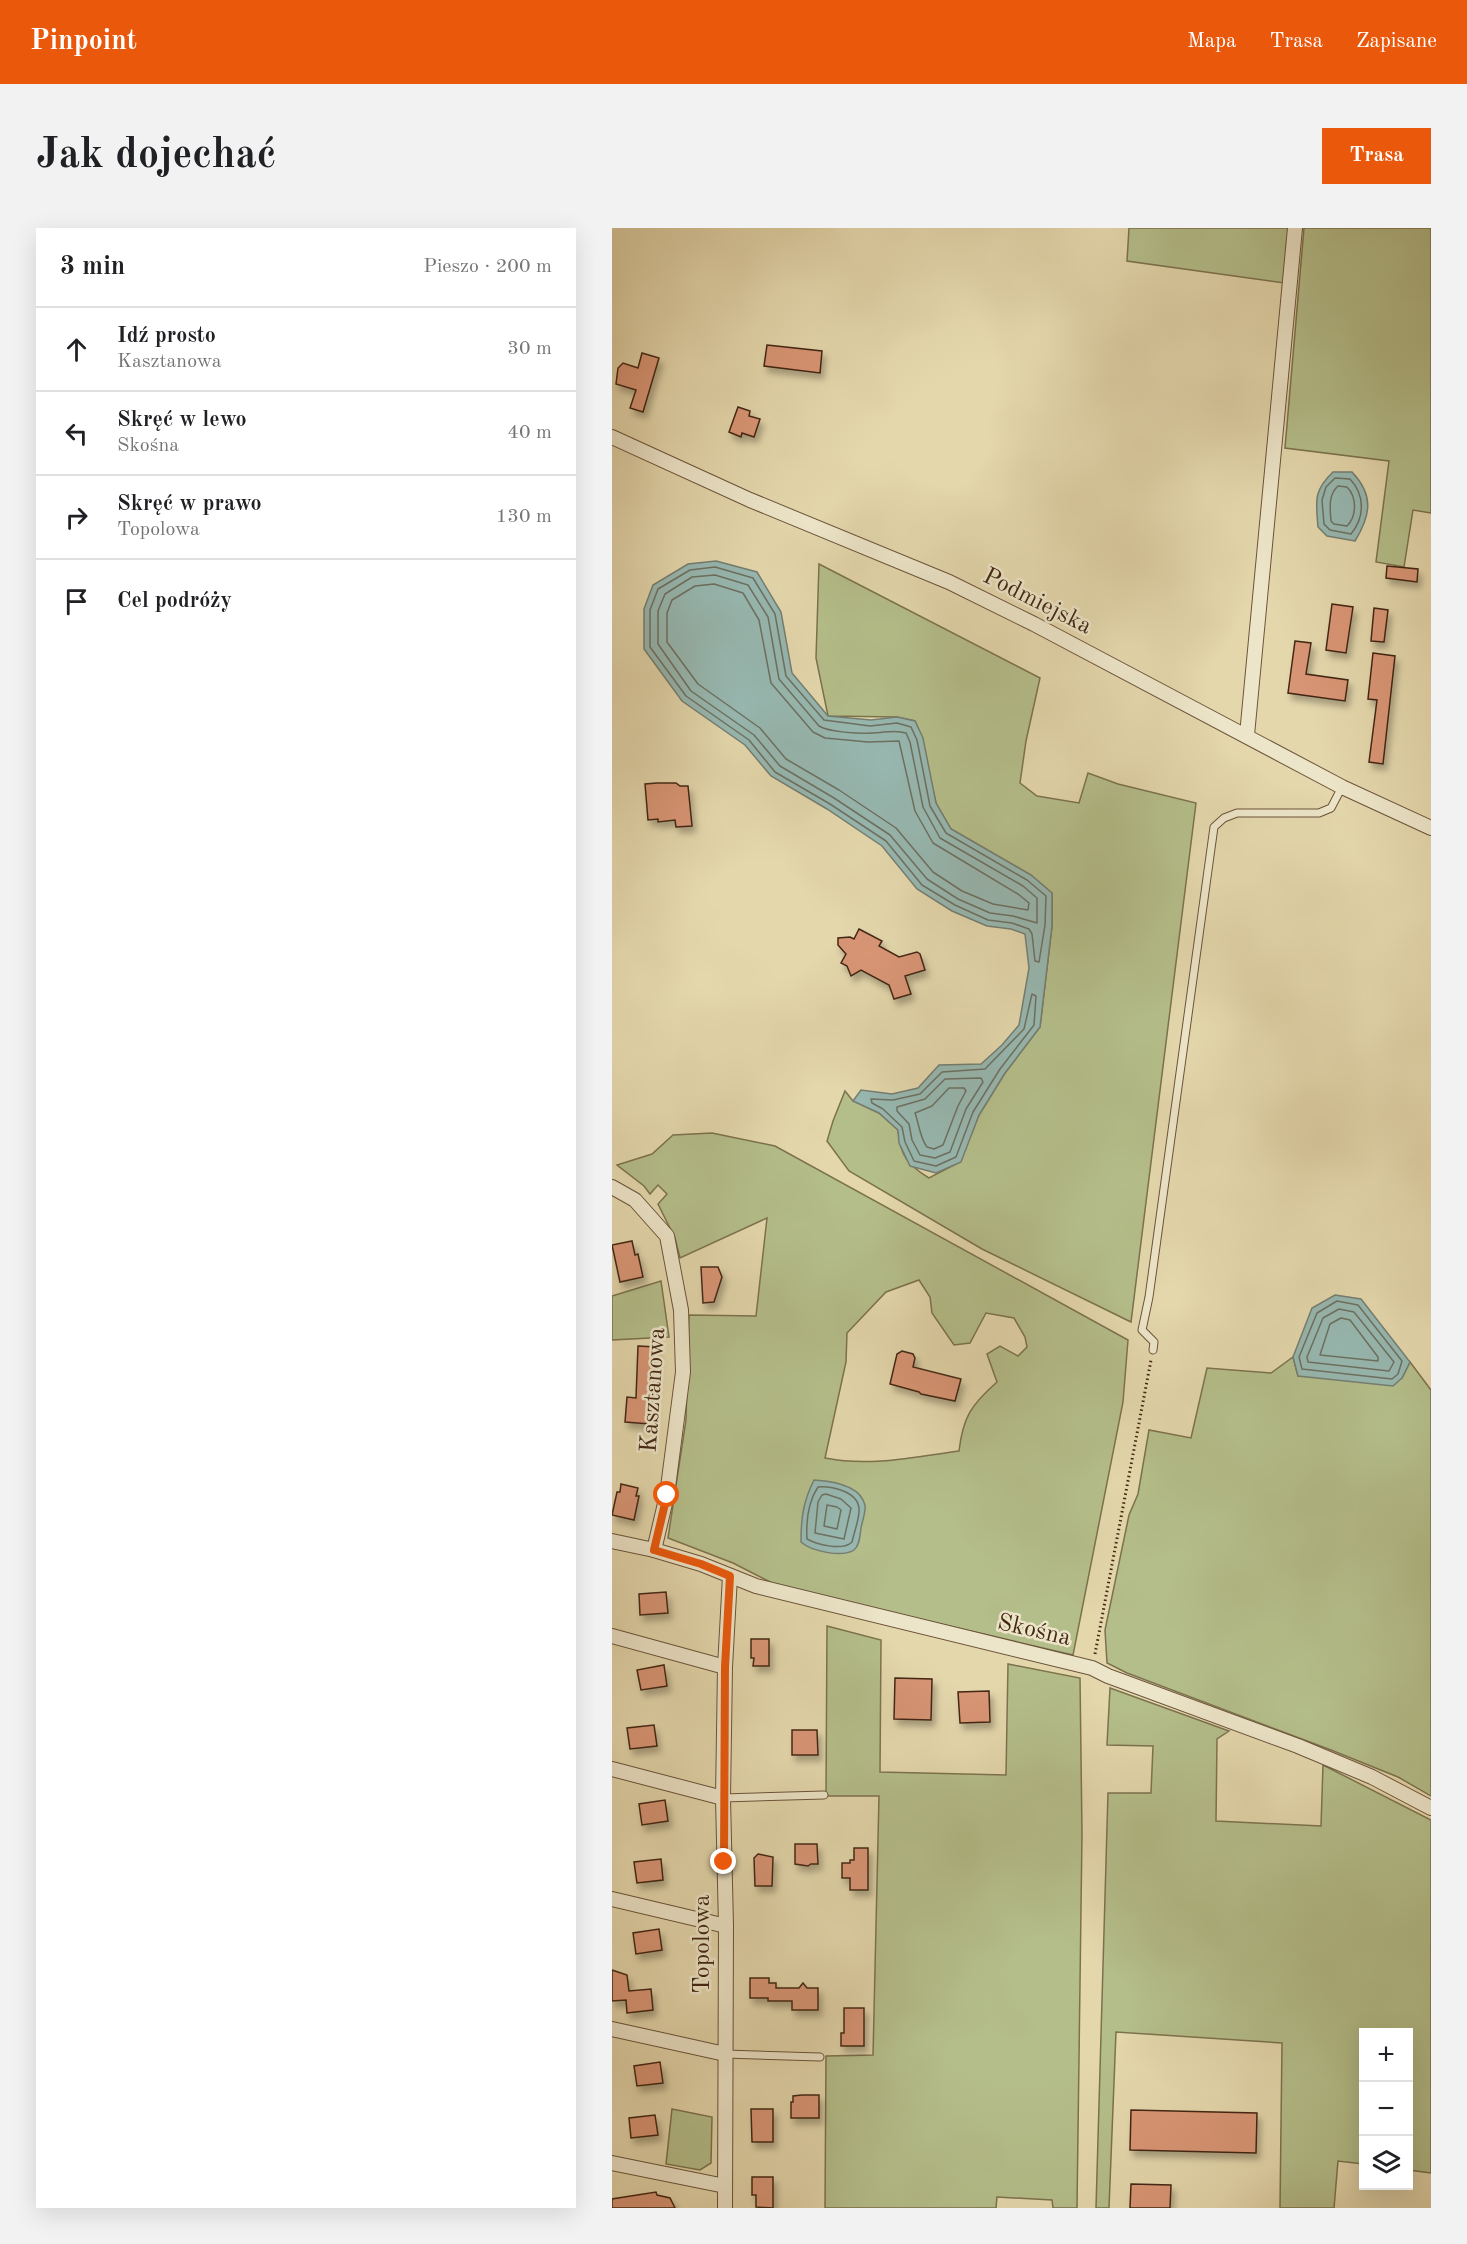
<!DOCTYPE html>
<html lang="pl">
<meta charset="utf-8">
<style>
:root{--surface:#fff;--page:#f2f2f2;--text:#202124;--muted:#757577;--line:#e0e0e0;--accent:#ea580c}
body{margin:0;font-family:"Old Standard TT",serif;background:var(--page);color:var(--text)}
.controls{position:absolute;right:18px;bottom:18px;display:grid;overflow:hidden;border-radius:0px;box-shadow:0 6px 24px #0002}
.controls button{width:54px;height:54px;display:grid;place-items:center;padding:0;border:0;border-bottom:2px solid var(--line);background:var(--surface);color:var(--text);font:30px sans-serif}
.stop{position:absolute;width:18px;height:18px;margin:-14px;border:4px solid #ea580c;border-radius:50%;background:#fff}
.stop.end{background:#ea580c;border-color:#fff;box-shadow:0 2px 6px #0008}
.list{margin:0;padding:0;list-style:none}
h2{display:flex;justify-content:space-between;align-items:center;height:78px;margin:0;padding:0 24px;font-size:26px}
h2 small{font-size:20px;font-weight:400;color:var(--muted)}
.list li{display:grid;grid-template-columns:39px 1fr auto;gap:18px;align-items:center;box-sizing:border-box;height:84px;padding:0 24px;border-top:2px solid var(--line)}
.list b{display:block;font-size:22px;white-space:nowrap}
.list p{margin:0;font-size:20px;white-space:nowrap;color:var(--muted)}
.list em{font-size:20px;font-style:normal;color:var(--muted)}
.icon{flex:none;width:33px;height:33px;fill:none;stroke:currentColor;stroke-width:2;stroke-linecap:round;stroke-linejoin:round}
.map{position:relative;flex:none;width:819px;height:1980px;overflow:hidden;border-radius:0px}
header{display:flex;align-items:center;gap:36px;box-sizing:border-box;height:84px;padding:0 30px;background:var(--accent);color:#fff}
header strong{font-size:28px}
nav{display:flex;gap:33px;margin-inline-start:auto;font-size:21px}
.intro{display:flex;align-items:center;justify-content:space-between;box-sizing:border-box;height:144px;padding:0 36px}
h1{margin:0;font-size:42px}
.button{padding:15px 27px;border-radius:0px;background:var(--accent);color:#fff;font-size:21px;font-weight:700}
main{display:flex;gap:36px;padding:0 36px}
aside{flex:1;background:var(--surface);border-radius:0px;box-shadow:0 6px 24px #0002}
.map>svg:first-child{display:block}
.green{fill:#b4be8a;stroke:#7c724e;stroke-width:1.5;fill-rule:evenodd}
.water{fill:#97b8b1;stroke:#757e72;stroke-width:1.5}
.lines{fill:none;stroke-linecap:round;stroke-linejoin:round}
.shore{stroke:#6d7062;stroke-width:1.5}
.building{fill:#d89575;stroke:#432713;stroke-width:1.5;filter:url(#shadow)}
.lane-casing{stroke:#6b5339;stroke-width:9}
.street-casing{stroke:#6b5339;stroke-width:16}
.path{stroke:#432713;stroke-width:3;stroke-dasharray:1.5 3;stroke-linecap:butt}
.lane{stroke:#ede5c9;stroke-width:7}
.street{stroke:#ede5c9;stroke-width:14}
.route{stroke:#ea580c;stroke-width:8}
.labels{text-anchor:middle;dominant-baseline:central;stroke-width:5;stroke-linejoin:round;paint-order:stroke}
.street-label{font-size:24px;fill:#432713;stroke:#ede5c9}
</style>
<header>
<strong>Pinpoint</strong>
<nav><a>Mapa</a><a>Trasa</a><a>Zapisane</a></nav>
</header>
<div class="intro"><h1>Jak dojechać</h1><a class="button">Trasa</a></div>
<main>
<aside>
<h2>3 min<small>Pieszo · 200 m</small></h2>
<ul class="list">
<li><svg class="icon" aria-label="ahead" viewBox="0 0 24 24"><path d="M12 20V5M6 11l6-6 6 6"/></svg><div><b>Idź prosto</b><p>Kasztanowa</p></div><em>30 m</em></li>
<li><svg class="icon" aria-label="left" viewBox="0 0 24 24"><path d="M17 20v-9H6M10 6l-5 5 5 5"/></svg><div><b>Skręć w lewo</b><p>Skośna</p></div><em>40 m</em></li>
<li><svg class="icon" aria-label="right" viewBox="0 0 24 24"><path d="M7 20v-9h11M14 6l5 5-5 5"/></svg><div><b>Skręć w prawo</b><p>Topolowa</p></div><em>130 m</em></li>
<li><svg class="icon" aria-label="arrive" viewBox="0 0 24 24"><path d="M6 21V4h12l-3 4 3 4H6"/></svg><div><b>Cel podróży</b></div></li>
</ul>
</aside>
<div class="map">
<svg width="819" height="1980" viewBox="0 0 819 1980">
<defs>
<filter id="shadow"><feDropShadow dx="3.5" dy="6" stdDeviation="3" flood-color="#0004"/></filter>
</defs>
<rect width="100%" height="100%" fill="#e4d7ac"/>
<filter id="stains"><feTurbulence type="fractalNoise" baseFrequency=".00333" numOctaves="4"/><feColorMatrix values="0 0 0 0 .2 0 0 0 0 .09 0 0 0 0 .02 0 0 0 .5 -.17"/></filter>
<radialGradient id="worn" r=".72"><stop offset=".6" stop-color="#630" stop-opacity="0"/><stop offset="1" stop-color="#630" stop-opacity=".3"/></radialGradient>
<g class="green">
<path d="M 517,0 L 677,0 L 672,55 L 515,33 Z"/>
<path d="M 692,0 L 819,0 L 819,285 L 801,282 L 792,339 L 764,334 L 777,233 L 673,220 Z"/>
<path d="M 207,336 L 428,450 L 414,513 L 408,555 L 425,568 L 467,575 L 476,545 L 506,556 L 584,575 L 519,1094 L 370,1021 L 237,943 L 215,913 L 221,893 L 233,863 L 241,873 L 267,885 L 286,902 C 288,928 296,937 317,950 L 348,934 L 367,887 L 393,845 L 428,799 L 440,698 L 440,665 L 419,647 L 339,601 L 324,575 L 308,505 L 303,493 L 285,489 L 216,488 L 204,430 Z"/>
<path d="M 100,905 L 163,918 L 516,1112 L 511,1174 L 461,1427 L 166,1358 L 121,1335 L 56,1310 L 74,1192 L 77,1087 L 144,1088 L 155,990 L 68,1030 L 63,1010 L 46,976 L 55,966 L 46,957 L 38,966 L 32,958 L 5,937 L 40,926 L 61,907 ZM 307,1052 L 318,1069 L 320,1085 L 342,1117 L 358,1115 L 374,1085 L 402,1090 L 413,1109 L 415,1119 L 406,1128 L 388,1118 L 375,1126 L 385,1154 C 359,1177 351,1189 347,1223 C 303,1229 258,1239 213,1230 L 234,1134 L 235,1105 L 274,1064 Z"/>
<path d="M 49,1053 L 57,1109 L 0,1112 L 0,1068 Z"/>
<path d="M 681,1129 L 686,1148 L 790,1150 L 798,1134 L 819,1162 L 819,1568 L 786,1549 L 719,1522 L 515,1445 L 495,1435 L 493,1402 L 517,1287 L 526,1266 L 537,1202 L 579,1210 L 595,1140 L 659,1145 Z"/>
<path d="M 215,1398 L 269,1412 L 268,1544 L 394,1547 L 396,1436 L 468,1450 L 470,1606 L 465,1980 L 441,1980 L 440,1972 L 385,1969 L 384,1980 L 213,1980 L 214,1828 L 261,1827 L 267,1568 L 214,1568 Z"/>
<path d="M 498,1460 L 617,1503 L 605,1511 L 604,1593 L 709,1598 L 711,1537 L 819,1592 L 819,1945 L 797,1942 L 796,1804 L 752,1804 L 751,1936 L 726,1933 L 722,1980 L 668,1980 L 670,1815 L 504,1804 L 497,1980 L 484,1980 L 496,1565 L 539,1565 L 541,1518 L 495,1517 Z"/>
<path d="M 60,1881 L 100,1889 L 99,1935 L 88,1942 L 54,1936 Z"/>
</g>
<g class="water">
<path d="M 721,244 L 740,244 C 762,267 759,287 743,313 L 715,308 L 706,299 C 704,273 701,263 721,244 Z"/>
<path d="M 104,333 L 145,344 L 169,384 L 180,445 L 216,488 L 259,492 L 285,489 L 303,493 L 311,510 L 324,575 L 339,601 L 419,647 L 440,665 L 440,698 L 428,799 L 393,845 L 367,887 L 349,934 L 324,945 L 298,938 L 287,915 L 286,902 L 267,885 L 241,873 L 249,862 L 280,866 L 306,860 L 327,837 L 369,836 L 390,817 L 407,797 L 417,740 L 413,706 L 399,701 L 375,698 L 340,683 L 305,661 L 270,618 L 215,581 L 159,548 L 133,517 L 70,473 L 32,421 L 32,381 L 41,357 L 76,336 Z"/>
<path d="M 723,1067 L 749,1071 L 798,1134 L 790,1150 L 781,1158 L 686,1148 L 681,1129 L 700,1080 Z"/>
<path d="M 202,1252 C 219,1253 248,1257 253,1277 C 254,1284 250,1294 249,1300 C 248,1307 248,1317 242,1322 C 230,1330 199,1323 189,1314 C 189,1290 191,1274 202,1252 Z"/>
</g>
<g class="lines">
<g class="shore">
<path d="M 723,250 L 738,251 C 753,267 753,289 739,306 L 718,302 L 712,296 L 710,272 L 714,259 Z"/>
<path d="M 726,258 L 735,259 C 745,269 745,288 735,298 L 722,296 L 719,293 C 718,280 716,267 726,258 Z"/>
<path d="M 103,339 L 141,350 L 163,386 L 174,448 L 212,492 L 258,498 L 285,495 L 299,499 L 305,512 L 318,578 L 334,605 L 415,652 L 434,668 L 433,697 L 427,734 L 423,733 L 420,706 L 417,701 L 400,695 L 376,692 L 343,677 L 310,657 L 274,613 L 218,576 L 163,544 L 137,512 L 74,468 L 38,419 L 38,382 L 46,361 L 78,342 Z"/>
<path d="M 103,347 L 136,357 L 156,389 L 167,451 L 207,498 C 217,504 247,506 260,505 C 272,505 282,501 294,505 L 298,514 L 311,579 L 328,610 L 411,658 L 425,670 L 425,695 L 401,688 L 378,685 L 346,671 L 315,651 L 278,607 L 222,570 L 168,538 L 142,507 L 79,463 L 46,416 L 46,383 L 53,366 L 80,349 Z"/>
<path d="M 102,356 L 131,365 L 147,392 L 159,455 L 201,504 L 213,510 L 256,514 L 287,513 L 303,583 L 321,615 L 406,666 L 417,675 L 416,682 L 381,676 L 350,663 L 321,644 L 284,600 L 227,562 L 174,531 L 148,500 L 86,456 L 55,414 L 55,385 L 60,372 L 83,358 Z"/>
<path d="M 420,766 L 424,768 L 422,797 L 388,841 L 361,884 L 344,929 L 324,938 L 302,933 L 293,914 L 290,899 L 271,881 L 260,875 L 259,871 L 281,872 L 308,866 L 330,844 L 373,841 L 412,801 Z"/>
<path d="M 369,850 L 371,854 L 354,881 L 338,924 L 323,930 L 308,927 L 300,912 L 297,896 L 285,883 L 285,879 L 313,871 L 333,851 Z"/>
<path d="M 337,860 L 352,860 L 354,863 L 346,878 L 331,917 L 322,921 L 315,919 C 308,910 307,896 303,885 L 320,878 Z"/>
<path d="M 725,1073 L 746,1077 L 790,1133 L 786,1146 L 780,1151 L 690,1141 L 687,1129 L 705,1085 Z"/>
<path d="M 727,1081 L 742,1084 L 782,1134 L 777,1143 L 696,1134 L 695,1129 L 711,1090 Z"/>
<path d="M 729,1090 L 738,1092 L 766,1129 L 766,1133 L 708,1127 L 718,1096 Z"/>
<path d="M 206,1259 C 219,1258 245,1263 247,1280 C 248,1290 242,1304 240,1314 C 231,1323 206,1317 195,1311 C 194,1293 196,1274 206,1259 Z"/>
<path d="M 214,1266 L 229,1271 L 239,1280 L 232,1311 L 203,1305 L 206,1274 L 210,1267 Z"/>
<path d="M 215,1277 L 225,1279 L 229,1282 L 225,1301 L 212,1298 Z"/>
</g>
</g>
<g class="building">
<path d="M 155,117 L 210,123 L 208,145 L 152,138 Z"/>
<path d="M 30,125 L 47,130 L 31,184 L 18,180 L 24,162 L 4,156 L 6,140 L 11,135 L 26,140 Z"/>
<path d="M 126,179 L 138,183 L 137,188 L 148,191 L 142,209 L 130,205 L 129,209 L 117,204 Z"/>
<path d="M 775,338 L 806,341 L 805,354 L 774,350 Z"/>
<path d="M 720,376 L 741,379 L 734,425 L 714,422 Z"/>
<path d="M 762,380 L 776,382 L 772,414 L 759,413 Z"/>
<path d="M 683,413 L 699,415 L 694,446 L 736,452 L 733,473 L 676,465 Z"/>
<path d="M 761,425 L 783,428 L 771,536 L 757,534 L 765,472 L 756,471 Z"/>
<path d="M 45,555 L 64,555 L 68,558 L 76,558 L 80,598 L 64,599 L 63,592 L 46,594 L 46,591 L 36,592 L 33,556 Z"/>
<path d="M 247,701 L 270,713 L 267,718 L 287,729 L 305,724 L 308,726 L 313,742 L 293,748 L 299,766 L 282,771 L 277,757 L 249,742 L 239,748 L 235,738 L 229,735 L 234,726 L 226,717 L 226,710 L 238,709 L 242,711 Z"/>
<path d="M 20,1013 L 23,1027 L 26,1026 L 31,1049 L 8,1054 L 0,1017 Z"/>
<path d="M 89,1039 L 106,1039 L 110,1049 L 102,1074 L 91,1075 Z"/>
<path d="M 26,1118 L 44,1119 L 38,1196 L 13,1194 L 15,1169 L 24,1170 Z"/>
<path d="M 290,1123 L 301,1126 L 303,1130 L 301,1139 L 349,1151 L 343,1173 L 309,1166 L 307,1164 L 278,1156 L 285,1126 Z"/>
<path d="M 9,1256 L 26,1260 L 24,1268 L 27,1268 L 22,1292 L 0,1287 L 5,1264 L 8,1264 Z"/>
<path d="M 54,1364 L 56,1385 L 28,1387 L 27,1366 Z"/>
<path d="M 139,1411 L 157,1411 L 157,1438 L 141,1438 L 142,1430 L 139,1430 Z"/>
<path d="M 52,1437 L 55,1458 L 29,1462 L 25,1442 Z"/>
<path d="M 283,1450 L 320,1451 L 319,1492 L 282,1491 Z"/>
<path d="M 377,1463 L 378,1494 L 348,1495 L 346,1464 Z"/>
<path d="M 42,1497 L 45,1518 L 18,1521 L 15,1500 Z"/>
<path d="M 180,1502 L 205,1502 L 206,1527 L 180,1527 Z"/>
<path d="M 53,1572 L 56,1593 L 30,1597 L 27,1576 Z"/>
<path d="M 183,1616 L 205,1616 L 206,1636 L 199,1636 L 196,1638 L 183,1636 Z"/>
<path d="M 242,1620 L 256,1620 L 256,1662 L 238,1662 L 238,1650 L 230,1650 L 230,1635 L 238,1635 L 238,1632 L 242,1632 Z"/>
<path d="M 146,1626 L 161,1629 L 160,1658 L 143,1658 L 142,1630 Z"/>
<path d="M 49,1631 L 51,1652 L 25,1655 L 22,1634 Z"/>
<path d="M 47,1701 L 50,1722 L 24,1726 L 21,1705 Z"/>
<path d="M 0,1742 L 15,1747 L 17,1763 L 39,1761 L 41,1782 L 15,1785 L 14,1772 L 0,1773 Z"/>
<path d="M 138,1750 L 157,1750 L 157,1755 L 164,1755 L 164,1760 L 187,1760 L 191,1755 L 195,1760 L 206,1760 L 206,1782 L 180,1782 L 180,1773 L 156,1773 L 156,1770 L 138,1770 Z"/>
<path d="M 232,1780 L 252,1780 L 252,1818 L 229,1818 L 229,1805 L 232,1805 Z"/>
<path d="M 48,1834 L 51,1855 L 25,1858 L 22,1838 Z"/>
<path d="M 190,1867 L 207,1867 L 207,1890 L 179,1890 L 179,1874 L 181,1874 L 181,1868 Z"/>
<path d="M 139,1881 L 161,1881 L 161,1914 L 140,1914 Z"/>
<path d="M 519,1882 L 645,1885 L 644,1925 L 518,1922 Z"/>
<path d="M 43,1887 L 46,1907 L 19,1910 L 17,1890 Z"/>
<path d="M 140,1949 L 161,1949 L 161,1980 L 144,1979 L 144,1967 L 140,1967 Z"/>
<path d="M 519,1956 L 559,1957 L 558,1980 L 518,1980 Z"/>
<path d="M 44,1964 L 45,1967 L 58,1970 L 63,1980 L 0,1980 L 0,1971 Z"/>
</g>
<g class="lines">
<defs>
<g id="lane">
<path d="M 541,1122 L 542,1114 L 530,1102 L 537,1069 L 602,599 L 612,590 L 625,585 L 707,585 L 719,580 L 730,559"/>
<path d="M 111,1570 L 212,1567"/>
<path d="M 113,1826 L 208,1829"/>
</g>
<g id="street">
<path d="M 0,209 L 138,272 L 337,354 L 422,396 L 730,559 L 819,600"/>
<path d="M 635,507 L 683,0"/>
<path d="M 0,959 L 23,972 L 55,1008 L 69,1082 L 71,1144 L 55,1267 L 42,1322"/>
<path d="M 0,1313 L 42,1322 L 89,1336 L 144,1358 L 480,1440 L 496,1448 L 686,1518 L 760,1549 L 819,1580"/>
<path d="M 0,1408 L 113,1439"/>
<path d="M 0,1541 L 111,1570"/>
<path d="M 0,1671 L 114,1698"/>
<path d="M 0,1801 L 113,1826"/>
<path d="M 0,1935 L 113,1958"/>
<path d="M 113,1980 L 114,1698 L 111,1570 L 113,1439 L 118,1348"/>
</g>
</defs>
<use href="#lane" class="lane-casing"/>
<use href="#street" class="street-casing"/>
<path class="path" d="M 483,1426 L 539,1132"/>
<use href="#lane" class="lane"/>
<use href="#street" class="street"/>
</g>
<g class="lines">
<path class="route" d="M 55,1267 L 42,1322 L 89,1336 L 118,1348 L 113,1439 L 112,1634"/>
</g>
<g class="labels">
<g class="street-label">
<text transform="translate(425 374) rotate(27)">Podmiejska</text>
<text transform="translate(42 1162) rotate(-86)">Kasztanowa</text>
<text transform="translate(422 1403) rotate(13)">Skośna</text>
<text transform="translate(91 1716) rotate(-90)">Topolowa</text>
</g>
</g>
<rect width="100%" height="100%" filter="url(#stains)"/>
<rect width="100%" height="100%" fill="url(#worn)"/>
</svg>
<div class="controls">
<button>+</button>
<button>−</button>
<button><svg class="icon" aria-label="layers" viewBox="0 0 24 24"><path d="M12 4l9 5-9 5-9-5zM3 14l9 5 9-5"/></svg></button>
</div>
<div class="stop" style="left:55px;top:1267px"></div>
<div class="stop end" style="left:112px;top:1634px"></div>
</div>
</main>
